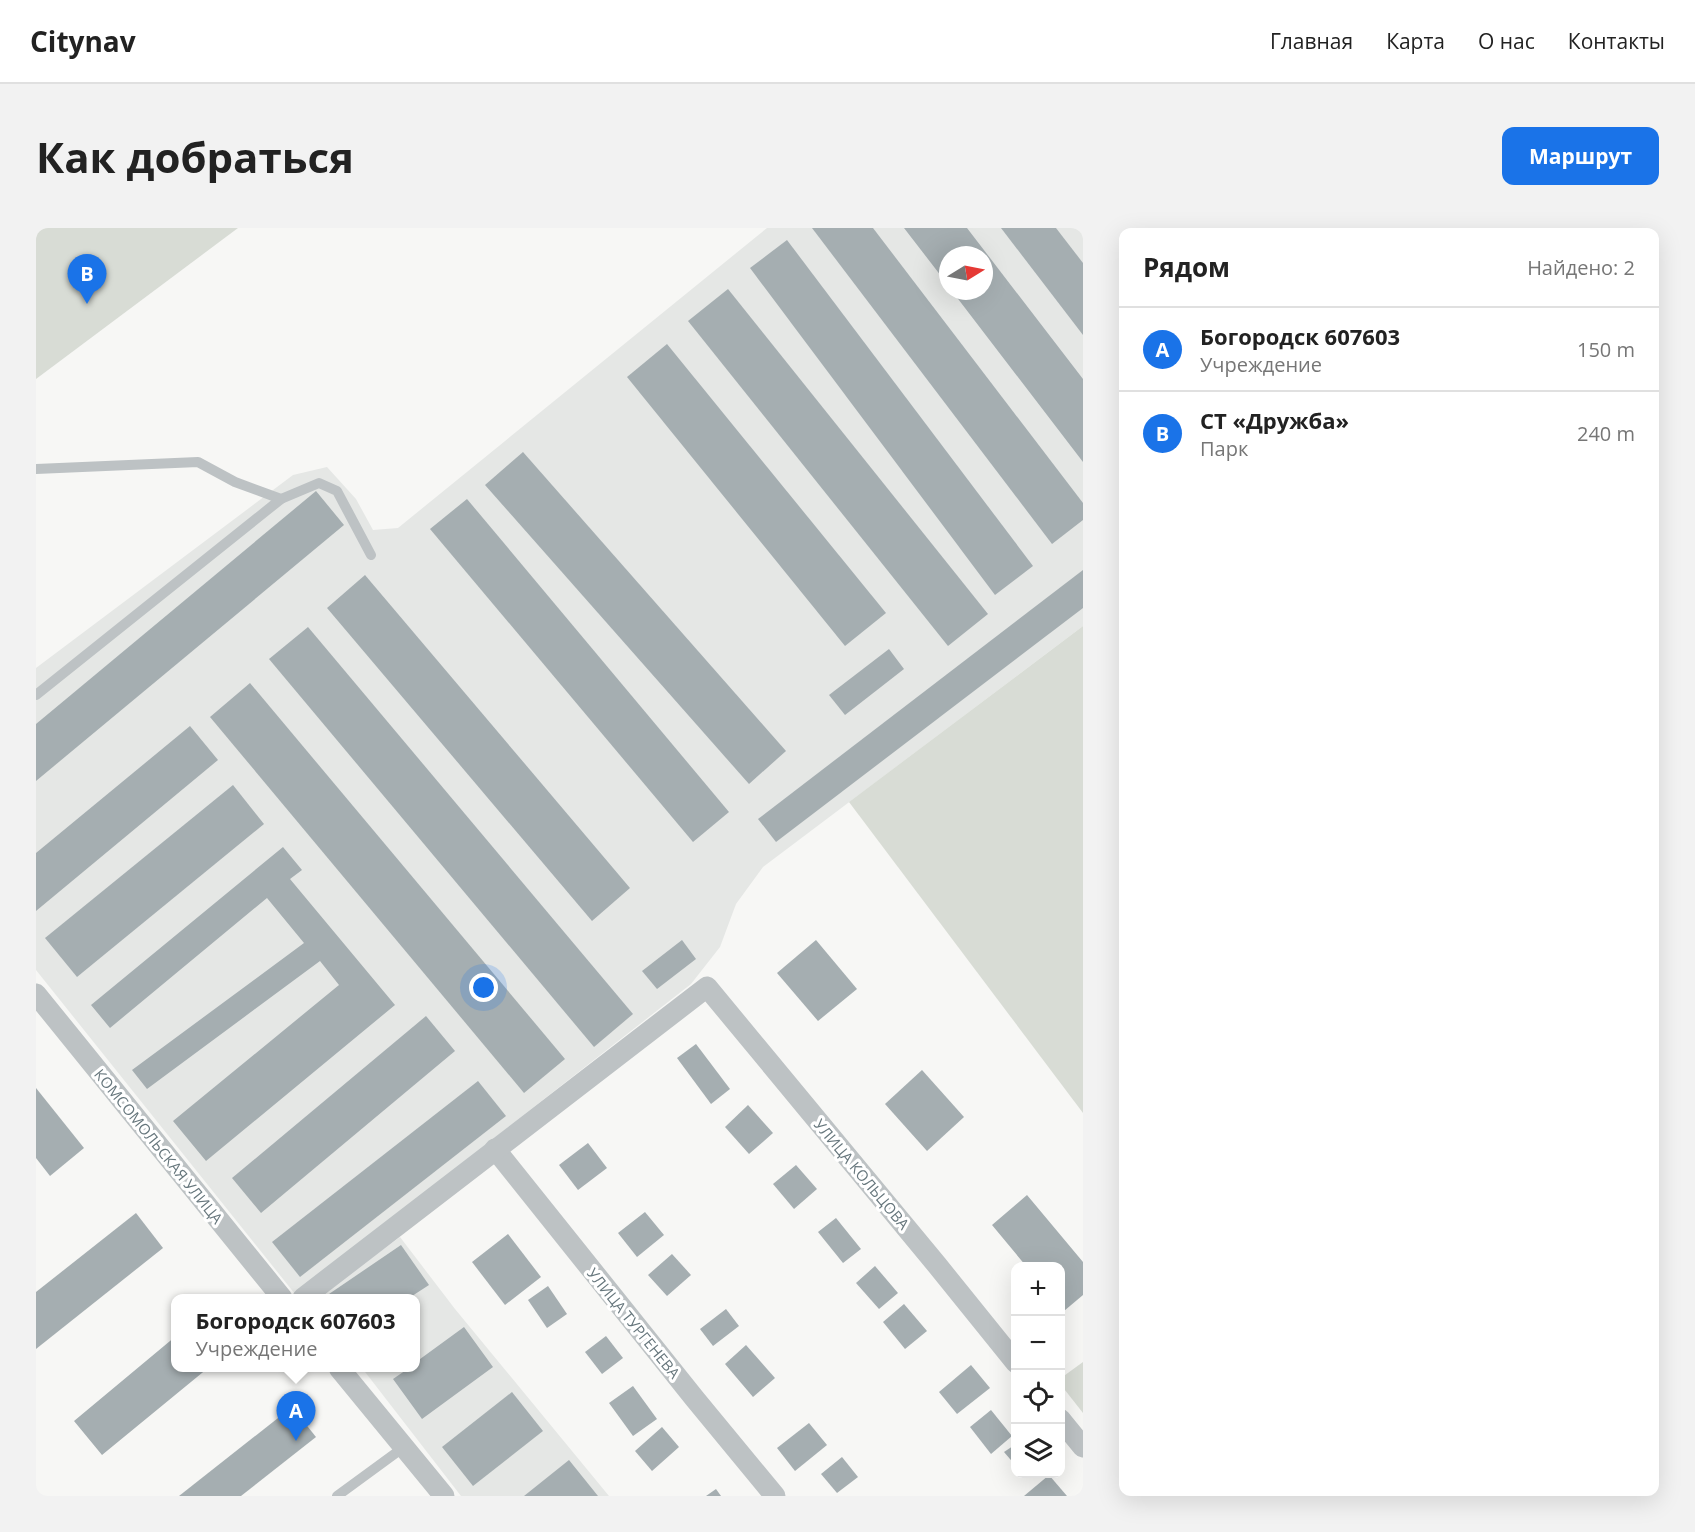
<!DOCTYPE html>
<html lang="ru">
<meta charset="utf-8">
<style>
:root{--surface:#fff;--page:#f2f2f2;--text:#222;--muted:#767676;--line:#e0e0e0;--accent:#1a73e8}
body{margin:0;font-family:"Open Sans",sans-serif;background:var(--page);color:var(--text)}
.controls{position:absolute;right:18px;bottom:18px;display:grid;overflow:hidden;border-radius:12px;box-shadow:0 6px 24px #0002}
.controls button{width:54px;height:54px;display:grid;place-items:center;padding:0;border:0;border-bottom:2px solid var(--line);background:var(--surface);color:var(--text);font:30px sans-serif}
.compass{position:absolute;left:903px;top:18px;width:54px;height:54px;border-radius:50%;background:var(--surface);box-shadow:0 6px 24px #0002;rotate:80deg}
.you{position:absolute;left:448px;top:760px;width:21px;height:21px;margin:-15px;border:4px solid #fff;border-radius:50%;background:#1a73e8;box-shadow:0 0 0 9px #1a73e833}
.badge{display:grid;place-items:center;width:39px;height:39px;border-radius:50%;background:var(--accent);color:#fff;font-size:20px;font-weight:700}
.pin{position:absolute;translate:-50% -50px;filter:drop-shadow(0 2px 3px #0008)}
.pin::after{content:'';position:absolute;top:32px;width:21px;height:18px;background:inherit;clip-path:polygon(0 0,100% 0,50% 100%)}
.popup{position:absolute;left:135px;top:1066px;width:249px;height:78px;box-sizing:border-box;display:grid;place-content:center;border-radius:12px;background:var(--surface);filter:drop-shadow(0 2px 4px #0005);font-size:20px;white-space:nowrap;color:var(--muted)}
.popup b{font-size:22px;color:var(--text)}
.popup::after{content:'';position:absolute;left:50%;top:100%;margin-left:-12px;border:12px solid transparent;border-top-color:var(--surface)}
.list{margin:0;padding:0;list-style:none}
h2{display:flex;justify-content:space-between;align-items:center;height:78px;margin:0;padding:0 24px;font-size:26px}
h2 small{font-size:20px;font-weight:400;color:var(--muted)}
.list li{display:grid;grid-template-columns:39px 1fr auto;gap:18px;align-items:center;box-sizing:border-box;height:84px;padding:0 24px;border-top:2px solid var(--line)}
.list b{display:block;font-size:22px;white-space:nowrap}
.list p{margin:0;font-size:20px;white-space:nowrap;color:var(--muted)}
.list em{font-size:20px;font-style:normal;color:var(--muted)}
.icon{flex:none;width:33px;height:33px;fill:none;stroke:currentColor;stroke-width:2;stroke-linecap:round;stroke-linejoin:round}
.map{position:relative;flex:none;width:1047px;height:1268px;overflow:hidden;border-radius:12px}
header{display:flex;align-items:center;gap:36px;box-sizing:border-box;height:84px;padding:0 30px;background:var(--surface);border-bottom:2px solid var(--line)}
header strong{font-size:28px}
nav{display:flex;gap:33px;margin-inline-start:auto;font-size:21px}
.intro{display:flex;align-items:center;justify-content:space-between;box-sizing:border-box;height:144px;padding:0 36px}
h1{margin:0;font-size:42px}
.button{padding:15px 27px;border-radius:12px;background:var(--accent);color:#fff;font-size:21px;font-weight:700}
main{display:flex;gap:36px;padding:0 36px}
aside{flex:1;background:var(--surface);border-radius:12px;box-shadow:0 6px 24px #0002}
.map>svg:first-child{display:block}
.built{fill:#e5e7e5;fill-rule:evenodd}
.green{fill:#d8dcd5}
.building{fill:#a5aeb1}
.lines{fill:none;stroke-linecap:round;stroke-linejoin:round}
.lane{stroke:#bdc2c4;stroke-width:10}
.street{stroke:#bdc2c4;stroke-width:21}
.labels{text-anchor:middle;dominant-baseline:central;stroke-width:6;stroke-linejoin:round;paint-order:stroke}
.street-label{font-size:15px;fill:#66767c;stroke:#fff}
</style>
<header>
<strong>Citynav</strong>
<nav><a>Главная</a><a>Карта</a><a>О нас</a><a>Контакты</a></nav>
</header>
<div class="intro"><h1>Как добраться</h1><a class="button">Маршрут</a></div>
<main>
<div class="map">
<svg width="1047" height="1268" viewBox="0 0 1047 1268">
<rect width="100%" height="100%" fill="#f7f7f5"/>
<g class="built">
<path d="M 731,0 L 1047,0 L 1047,398 L 727,639 L 700,676 L 684,719 L 655,756 L 259,1066 L 0,742 L 0,440 L 257,247 L 291,239 L 320,271 L 337,302 L 362,300 ZM 912,27 L 948,27 L 948,63 L 912,63 Z"/>
<path d="M 364,1009 L 419,1081 L 573,1268 L 425,1268 L 326,1140 L 380,1140 L 380,1070 L 281,1070 Z"/>
</g>
<g class="green">
<path d="M 0,0 L 202,0 L 0,151 Z"/>
<path d="M 1047,398 L 1047,885 L 813,574 Z"/>
<path d="M 1047,1134 L 1047,1185 L 1025,1157 L 1025,1150 Z"/>
</g>
<g class="building">
<path d="M 776,0 L 837,0 L 1047,275 L 1047,292 L 1016,316 Z"/>
<path d="M 868,0 L 931,0 L 1047,151 L 1047,234 L 916,63 L 948,63 L 948,27 L 912,27 L 912,57 Z"/>
<path d="M 965,0 L 1020,0 L 1047,35 L 1047,107 Z"/>
<path d="M 751,12 L 997,338 L 959,367 L 714,40 Z"/>
<path d="M 692,61 L 952,386 L 912,418 L 652,93 Z"/>
<path d="M 631,116 L 850,385 L 809,418 L 591,149 Z"/>
<path d="M 487,224 L 750,523 L 713,556 L 449,257 Z"/>
<path d="M 280,263 L 308,297 L 0,553 L 0,496 Z"/>
<path d="M 431,271 L 693,584 L 657,614 L 394,301 Z"/>
<path d="M 1047,342 L 1047,380 L 740,614 L 722,591 Z"/>
<path d="M 329,347 L 594,660 L 556,693 L 291,380 Z"/>
<path d="M 272,399 L 597,786 L 558,819 L 233,431 Z"/>
<path d="M 853,421 L 868,441 L 809,487 L 793,467 Z"/>
<path d="M 214,455 L 529,831 L 488,865 L 174,489 Z"/>
<path d="M 154,498 L 182,532 L 0,683 L 0,625 Z"/>
<path d="M 197,557 L 228,596 L 41,749 L 9,710 Z"/>
<path d="M 247,619 L 266,642 L 254,651 L 359,777 L 170,933 L 137,893 L 303,757 L 284,733 L 111,861 L 96,842 L 268,715 L 231,670 L 74,800 L 55,777 Z"/>
<path d="M 646,712 L 660,731 L 621,761 L 606,743 Z"/>
<path d="M 780,712 L 821,761 L 782,793 L 741,745 Z"/>
<path d="M 390,788 L 419,823 L 225,985 L 196,950 Z"/>
<path d="M 660,816 L 694,861 L 675,876 L 641,830 Z"/>
<path d="M 886,842 L 928,889 L 891,923 L 849,876 Z"/>
<path d="M 442,853 L 470,888 L 264,1049 L 236,1014 Z"/>
<path d="M 0,860 L 48,920 L 14,948 L 0,930 Z"/>
<path d="M 712,877 L 737,905 L 713,926 L 689,899 Z"/>
<path d="M 552,915 L 571,940 L 542,962 L 523,937 Z"/>
<path d="M 760,937 L 781,961 L 758,981 L 737,956 Z"/>
<path d="M 991,967 L 1047,1034 L 1047,1067 L 1028,1083 L 1024,1079 L 1024,1038 L 990,1038 L 956,997 Z"/>
<path d="M 609,984 L 628,1007 L 601,1029 L 582,1005 Z"/>
<path d="M 100,985 L 127,1020 L 0,1121 L 0,1064 Z"/>
<path d="M 800,990 L 825,1021 L 807,1035 L 782,1004 Z"/>
<path d="M 472,1006 L 505,1049 L 469,1077 L 436,1034 Z"/>
<path d="M 365,1017 L 393,1057 L 373,1070 L 296,1070 L 293,1066 Z"/>
<path d="M 636,1026 L 655,1047 L 631,1068 L 612,1047 Z"/>
<path d="M 839,1038 L 862,1065 L 843,1081 L 820,1055 Z"/>
<path d="M 512,1058 L 531,1086 L 511,1100 L 492,1072 Z"/>
<path d="M 868,1076 L 891,1103 L 869,1121 L 847,1094 Z"/>
<path d="M 690,1081 L 703,1098 L 677,1118 L 664,1101 Z"/>
<path d="M 428,1099 L 457,1139 L 386,1191 L 357,1151 L 373,1140 L 380,1140 L 380,1134 Z"/>
<path d="M 140,1108 L 140,1140 L 172,1140 L 66,1227 L 38,1193 Z"/>
<path d="M 570,1108 L 587,1130 L 566,1146 L 549,1124 Z"/>
<path d="M 710,1117 L 739,1150 L 717,1169 L 689,1136 Z"/>
<path d="M 935,1137 L 954,1160 L 921,1186 L 903,1164 Z"/>
<path d="M 597,1158 L 621,1191 L 597,1208 L 573,1175 Z"/>
<path d="M 476,1164 L 507,1203 L 437,1258 L 406,1219 Z"/>
<path d="M 256,1179 L 280,1209 L 205,1268 L 143,1268 Z"/>
<path d="M 955,1182 L 976,1208 L 955,1226 L 934,1199 Z"/>
<path d="M 773,1195 L 791,1217 L 759,1243 L 741,1220 Z"/>
<path d="M 626,1199 L 643,1219 L 616,1243 L 599,1223 Z"/>
<path d="M 980,1216 L 980,1238 L 968,1224 Z"/>
<path d="M 806,1229 L 822,1249 L 801,1265 L 785,1246 Z"/>
<path d="M 533,1232 L 562,1268 L 488,1268 Z"/>
<path d="M 1013,1247 L 1031,1268 L 988,1268 Z"/>
<path d="M 680,1261 L 685,1268 L 670,1268 Z"/>
</g>
<g class="lines">
<g class="lane">
<path d="M 0,241 L 162,234 L 199,254 L 245,271"/>
<path d="M 0,467 L 245,271 L 283,255 L 301,263 L 335,327"/>
<path d="M 301,1268 L 368,1219"/>
</g>
<g class="street">
<path d="M 0,766 L 246,1070"/>
<path d="M 459,921 L 659,1171 L 739,1268"/>
<path d="M 267,1070 L 671,759 L 901,1037 L 980,1135"/>
<path d="M 303,1140 L 408,1268"/>
<path d="M 1024,1191 L 1047,1219"/>
</g>
</g>
<g class="labels">
<g class="street-label">
<text transform="translate(123 918) rotate(51)">КОМСОМОЛЬСКАЯ УЛИЦА</text>
<text transform="translate(826 946) rotate(50)">УЛИЦА КОЛЬЦОВА</text>
<text transform="translate(598 1095) rotate(51)">УЛИЦА ТУРГЕНЕВА</text>
</g>
</g>
</svg>
<div class="controls">
<button>+</button>
<button>−</button>
<button><svg class="icon" aria-label="locate" viewBox="0 0 24 24"><circle cx="12" cy="12" r="6"/><path d="M12 2v4M12 18v4M2 12h4M18 12h4"/></svg></button>
<button><svg class="icon" aria-label="layers" viewBox="0 0 24 24"><path d="M12 4l9 5-9 5-9-5zM3 14l9 5 9-5"/></svg></button>
</div>
<svg class="compass" viewBox="-18 -18 36 36"><path d="M0-13l5 13h-10z" fill="#e53935"/><path d="M0 13l5-13h-10z" fill="#767676"/></svg>
<div class="you"></div>
<div class="pin badge" style="left:260px;top:1213px">A</div>
<div class="popup"><b>Богородск 607603</b>Учреждение</div>
<div class="pin badge" style="left:51px;top:76px">B</div>
</div>
<aside>
<h2>Рядом<small>Найдено: 2</small></h2>
<ul class="list">
<li><span class="badge">A</span><div><b>Богородск 607603</b><p>Учреждение</p></div><em>150 m</em></li>
<li><span class="badge">B</span><div><b>СТ «Дружба»</b><p>Парк</p></div><em>240 m</em></li>
</ul>
</aside>
</main>
